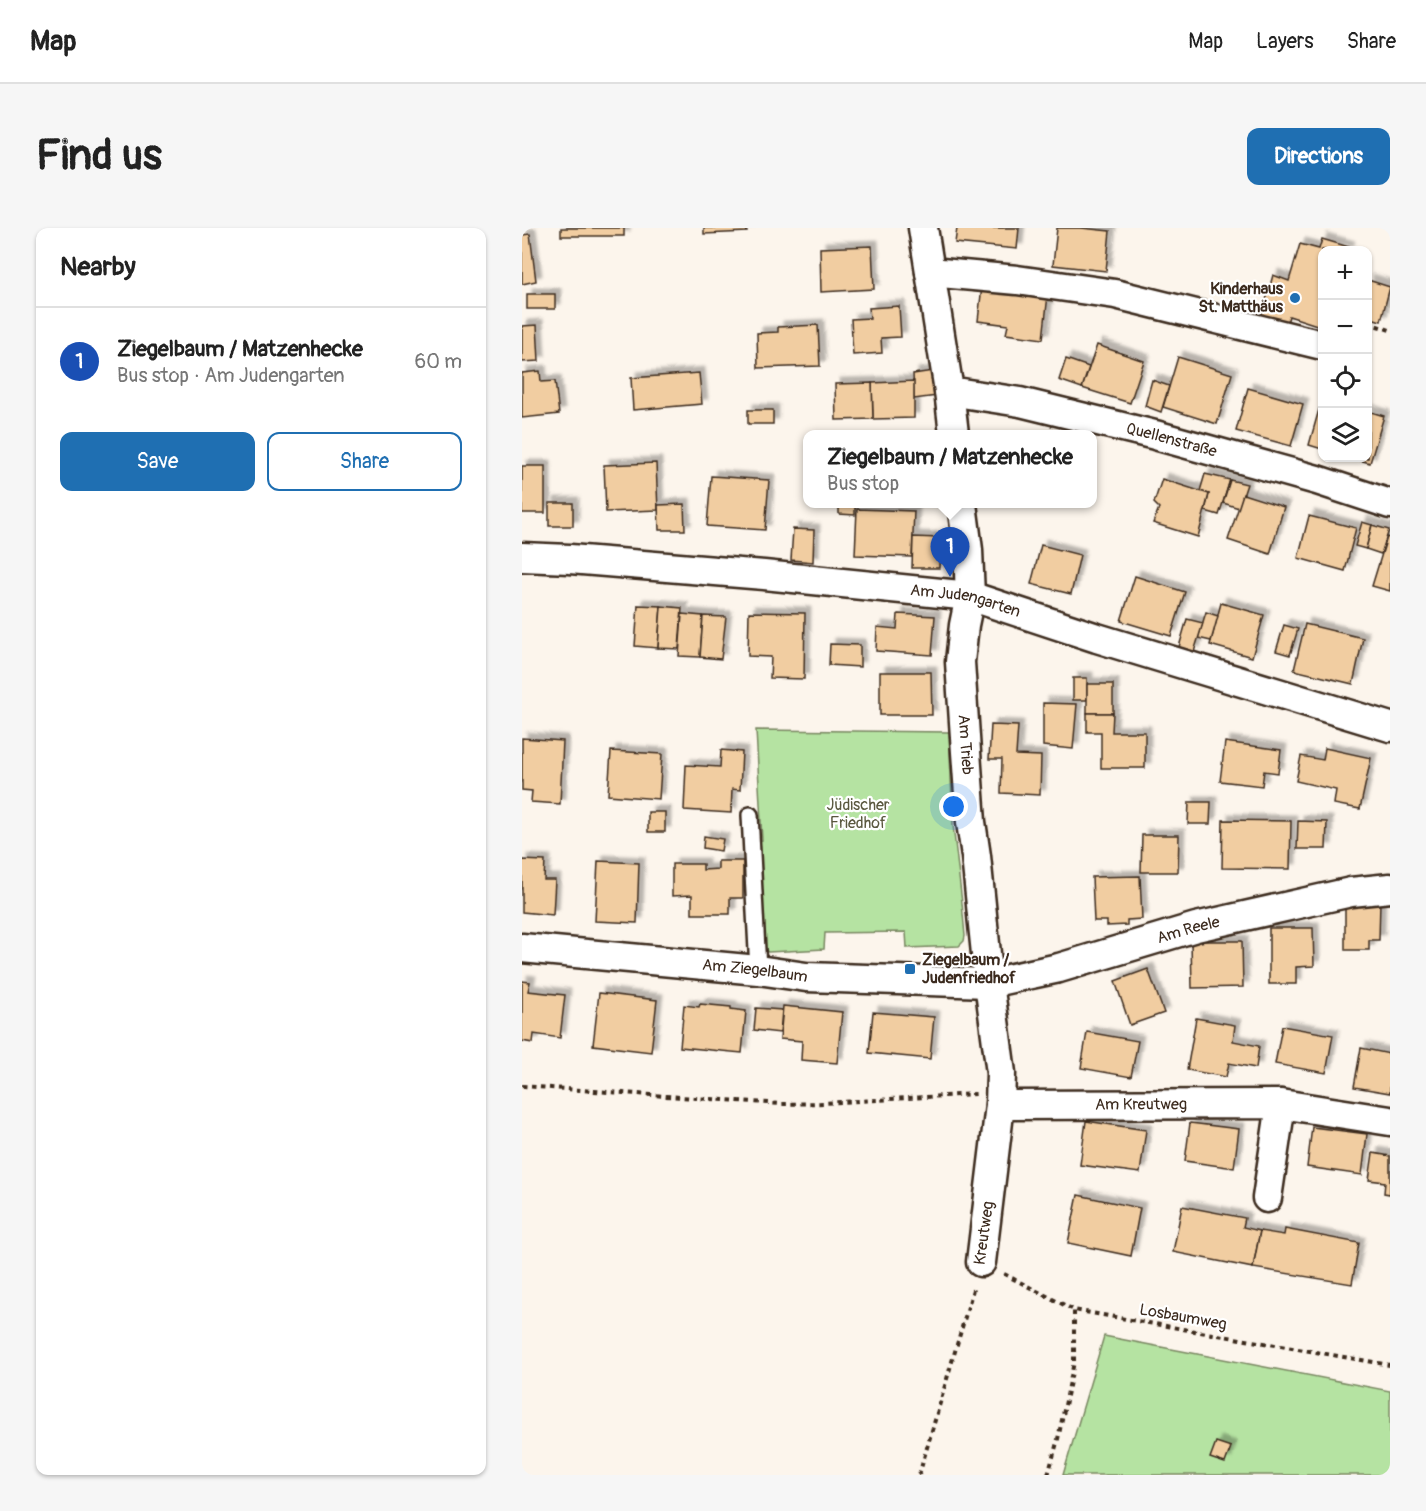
<!DOCTYPE html>
<meta charset="utf-8">
<style>
:root{--surface:#fff;--page:#f6f6f6;--text:#222;--muted:#767676;--line:#e0e0e0;--accent:#1f6fb2}
body{margin:0;font-family:Pangolin,sans-serif;background:var(--page);color:var(--text)}
.controls{position:absolute;right:18px;top:18px;display:grid;overflow:hidden;border-radius:12px;box-shadow:0 2px 4px #0004}
.controls button{width:54px;height:54px;display:grid;place-items:center;padding:0;border:0;border-bottom:2px solid var(--line);background:var(--surface);color:var(--text);font:30px sans-serif}
.you{position:absolute;left:432px;top:579px;width:21px;height:21px;margin:-15px;border:4px solid #fff;border-radius:50%;background:#1a73e8;box-shadow:0 0 0 9px #1a73e833}
.badge{display:grid;place-items:center;width:39px;height:39px;border-radius:50%;background:var(--accent);color:#fff;font-size:20px;font-weight:700}
.pin{position:absolute;translate:-50% -50px;filter:drop-shadow(0 2px 3px #0008)}
.pin::after{content:'';position:absolute;top:32px;width:21px;height:18px;background:inherit;clip-path:polygon(0 0,100% 0,50% 100%)}
.popup{position:absolute;left:281px;top:202px;width:294px;height:78px;box-sizing:border-box;display:grid;place-content:center;border-radius:12px;background:var(--surface);filter:drop-shadow(0 2px 4px #0005);font-size:20px;white-space:nowrap;color:var(--muted)}
.popup b{font-size:22px;color:var(--text)}
.popup::after{content:'';position:absolute;left:50%;top:100%;margin-left:-12px;border:12px solid transparent;border-top-color:var(--surface)}
.list{margin:0;padding:0;list-style:none}
h2{display:flex;justify-content:space-between;align-items:center;height:78px;margin:0;padding:0 24px;font-size:26px}
h2 small{font-size:20px;font-weight:400;color:var(--muted)}
.list li{display:grid;grid-template-columns:39px 1fr auto;gap:18px;align-items:center;box-sizing:border-box;height:108px;padding:0 24px;border-top:2px solid var(--line)}
.list b{display:block;font-size:22px;white-space:nowrap}
.list p{margin:0;font-size:20px;white-space:nowrap;color:var(--muted)}
.list em{font-size:20px;font-style:normal;color:var(--muted)}
.actions{display:flex;gap:12px;padding:18px 24px}
.actions a{flex:1;padding:14px 0;border:2px solid var(--accent);border-radius:12px;text-align:center;font-size:21px;color:var(--accent)}
.actions .main{background:var(--accent);color:#fff}
.icon{flex:none;width:33px;height:33px;fill:none;stroke:currentColor;stroke-width:2;stroke-linecap:round;stroke-linejoin:round}
.map{position:relative;flex:none;width:868px;height:1247px;overflow:hidden;border-radius:12px}
header{display:flex;align-items:center;gap:36px;box-sizing:border-box;height:84px;padding:0 30px;background:var(--surface);border-bottom:2px solid var(--line)}
header strong{font-size:28px}
nav{display:flex;gap:33px;margin-inline-start:auto;font-size:21px}
.intro{display:flex;align-items:center;justify-content:space-between;box-sizing:border-box;height:144px;padding:0 36px}
h1{margin:0;font-size:42px}
.button{padding:15px 27px;border-radius:12px;background:var(--accent);color:#fff;font-size:21px;font-weight:700}
main{display:flex;gap:36px;padding:0 36px}
aside{flex:1;background:var(--surface);border-radius:12px;box-shadow:0 2px 4px #0004}
.map>svg:first-child{display:block}
.green{fill:#b5e3a2;stroke:#788660;stroke-width:1.5}
.building{fill:#f1cda1;stroke:#3b2a1e;stroke-width:1.5;filter:url(#shadow)}
.lines{fill:none;stroke-linecap:round;stroke-linejoin:round}
.lane-casing{stroke:#3b2a1e;stroke-width:20}
.street-casing{stroke:#3b2a1e;stroke-width:33}
.path{stroke:#3b2a1e;stroke-width:4;stroke-dasharray:4.5 4.5;stroke-linecap:butt}
.lane{stroke:#fff;stroke-width:15}
.street{stroke:#fff;stroke-width:28}
.poi-dot{fill:#1f6fb2;stroke:#fff;stroke-width:2}
.labels{text-anchor:middle;dominant-baseline:central;stroke-width:4.5;stroke-linejoin:round;paint-order:stroke}
.poi-label{font-size:16px;font-weight:bold;fill:#3b2a1e;stroke:#fff;text-anchor:end}
.street-label{font-size:16px;fill:#3b2a1e;stroke:#fff}
.park-label{font-size:16px;fill:#5a583f;stroke:#fff}
</style>
<header>
<strong>Map</strong>
<nav><a>Map</a><a>Layers</a><a>Share</a></nav>
</header>
<div class="intro"><h1>Find us</h1><a class="button">Directions</a></div>
<main>
<aside>
<h2>Nearby<small></small></h2>
<ul class="list">
<li><span class="badge" style="background:#1a4fb4">1</span><div><b>Ziegelbaum / Matzenhecke</b><p>Bus stop · Am Judengarten</p></div><em>60 m</em></li>
</ul>
<div class="actions"><a class="main">Save</a><a>Share</a></div>
</aside>
<div class="map">
<svg width="868" height="1247" viewBox="0 0 868 1247">
<defs>
<filter id="shadow"><feDropShadow dx="5.5" dy="-5.5" stdDeviation="1.5" flood-color="#0004"/></filter>
</defs>
<rect width="100%" height="100%" fill="#fcf5ec"/>
<filter id="ink" filterUnits="userSpaceOnUse"><feTurbulence type="fractalNoise" baseFrequency=".0167" numOctaves="2"/><feDisplacementMap in="SourceGraphic" scale="12" xChannelSelector="R" yChannelSelector="G"/><feConvolveMatrix kernelMatrix="1 2 1 2 8 2 1 2 1" color-interpolation-filters="sRGB"/></filter>
<g filter="url(#ink)">
<g class="green">
<path d="M 234,502 L 427,504 L 431,597 L 440,675 L 443,708 L 442,713 L 437,718 L 385,720 L 384,704 L 303,705 L 302,721 L 246,724 L 242,721 L 231,613 L 240,612 Z"/>
<path d="M 582,1108 L 868,1163 L 868,1247 L 541,1247 Z"/>
</g>
<g class="building">
<rect x="39" y="0" width="63" height="8"/>
<path d="M 182,0 L 224,0 L 225,4 L 182,6 Z"/>
<path d="M 435,0 L 497,0 L 495,21 L 433,15 Z"/>
<path d="M 535,0 L 559,0 L 588,3 L 584,43 L 531,37 Z"/>
<path d="M 8,6 L 14,53 L 0,56 L 0,7 Z"/>
<path d="M 800,11 L 827,19 L 826,22 L 800,22 L 800,91 L 798,98 L 767,88 L 765,95 L 740,87 L 751,47 L 767,53 L 778,16 L 797,21 Z"/>
<path d="M 350,18 L 352,61 L 299,64 L 298,20 Z"/>
<path d="M 846,52 L 868,59 L 859,93 L 846,89 Z"/>
<path d="M 460,58 L 526,67 L 521,111 L 484,106 L 486,97 L 456,93 Z"/>
<rect x="5" y="66" width="28" height="15"/>
<path d="M 377,78 L 379,109 L 359,110 L 360,125 L 331,127 L 329,91 L 348,90 L 347,80 Z"/>
<path d="M 15,97 L 17,133 L 0,134 L 0,98 Z"/>
<path d="M 296,97 L 298,138 L 236,140 L 235,105 L 256,104 L 256,99 Z"/>
<path d="M 575,117 L 622,133 L 608,175 L 560,160 Z"/>
<path d="M 656,129 L 710,146 L 695,196 L 641,179 Z"/>
<path d="M 544,131 L 567,139 L 560,160 L 537,152 Z"/>
<path d="M 18,143 L 19,154 L 33,153 L 37,186 L 0,190 L 0,145 Z"/>
<path d="M 411,143 L 415,168 L 392,171 L 391,146 Z"/>
<path d="M 177,145 L 180,176 L 111,182 L 109,150 Z"/>
<path d="M 630,152 L 647,158 L 639,184 L 623,178 Z"/>
<path d="M 392,153 L 392,190 L 351,191 L 350,155 Z"/>
<path d="M 350,155 L 351,191 L 314,192 L 313,156 Z"/>
<path d="M 726,160 L 781,176 L 769,218 L 714,203 Z"/>
<path d="M 800,171 L 800,221 L 787,217 Z"/>
<rect x="226" y="182" width="25" height="14"/>
<path d="M 846,183 L 862,188 L 848,235 L 830,230 L 846,230 Z"/>
<path d="M 134,235 L 136,282 L 84,284 L 82,237 Z"/>
<rect x="0" y="238" width="23" height="47"/>
<path d="M 683,246 L 708,252 L 697,287 L 683,283 L 687,266 L 678,263 Z"/>
<path d="M 189,248 L 247,252 L 243,302 L 185,298 Z"/>
<path d="M 640,251 L 687,266 L 676,309 L 631,295 L 637,280 L 632,275 Z"/>
<path d="M 708,252 L 725,256 L 717,280 L 701,275 Z"/>
<path d="M 721,266 L 762,279 L 748,326 L 706,312 Z"/>
<rect x="27" y="275" width="24" height="23"/>
<path d="M 162,276 L 163,302 L 137,302 L 136,277 Z"/>
<path d="M 317,276 L 333,276 L 333,287 L 317,286 Z"/>
<path d="M 335,281 L 392,283 L 390,329 L 333,327 Z"/>
<path d="M 787,288 L 834,300 L 823,343 L 776,330 Z"/>
<path d="M 840,294 L 850,297 L 844,321 L 833,318 Z"/>
<path d="M 850,297 L 867,302 L 859,326 L 844,321 Z"/>
<path d="M 271,301 L 292,302 L 291,334 L 269,332 Z"/>
<path d="M 391,309 L 418,310 L 417,340 L 390,340 Z"/>
<path d="M 865,309 L 868,310 L 868,363 L 850,358 Z"/>
<path d="M 519,317 L 558,327 L 549,366 L 509,356 Z"/>
<path d="M 613,348 L 663,364 L 649,408 L 599,393 Z"/>
<path d="M 699,375 L 742,387 L 730,429 L 688,417 Z"/>
<path d="M 116,377 L 139,378 L 136,420 L 113,418 Z"/>
<path d="M 139,378 L 160,380 L 157,421 L 136,420 Z"/>
<path d="M 227,384 L 283,385 L 282,451 L 248,450 L 249,429 L 226,428 Z"/>
<path d="M 684,384 L 696,388 L 689,413 L 676,410 Z"/>
<path d="M 160,386 L 181,388 L 178,429 L 157,428 Z"/>
<path d="M 376,386 L 413,388 L 410,427 L 354,423 L 355,399 L 375,401 Z"/>
<path d="M 181,388 L 204,389 L 199,431 L 178,429 Z"/>
<path d="M 665,391 L 681,395 L 672,424 L 657,419 Z"/>
<path d="M 783,396 L 841,410 L 831,456 L 772,442 Z"/>
<path d="M 762,397 L 776,401 L 768,427 L 754,423 Z"/>
<path d="M 308,416 L 338,417 L 338,439 L 307,437 Z"/>
<path d="M 358,444 L 409,444 L 410,487 L 358,487 Z"/>
<rect x="551" y="450" width="14" height="22"/>
<rect x="565" y="456" width="26" height="29"/>
<path d="M 521,475 L 555,476 L 551,521 L 521,518 Z"/>
<path d="M 565,485 L 591,485 L 590,504 L 623,504 L 623,540 L 579,540 L 579,504 L 565,504 Z"/>
<path d="M 469,497 L 496,498 L 494,527 L 519,528 L 518,567 L 479,565 L 480,531 L 467,531 Z"/>
<path d="M 0,510 L 41,513 L 38,576 L 9,574 L 10,563 L 0,562 Z"/>
<path d="M 703,514 L 759,522 L 756,545 L 742,543 L 740,558 L 698,553 Z"/>
<path d="M 803,520 L 849,530 L 838,581 L 812,576 L 814,562 L 774,553 L 779,528 L 801,532 Z"/>
<path d="M 199,522 L 220,524 L 218,562 L 210,561 L 209,585 L 162,582 L 164,537 L 198,539 Z"/>
<path d="M 89,523 L 140,526 L 137,571 L 86,567 Z"/>
<path d="M 667,574 L 689,574 L 688,596 L 666,596 Z"/>
<rect x="126" y="584" width="17" height="20"/>
<path d="M 701,592 L 769,593 L 768,641 L 700,640 Z"/>
<path d="M 776,593 L 805,594 L 804,621 L 775,621 Z"/>
<path d="M 620,607 L 657,607 L 656,644 L 619,644 Z"/>
<path d="M 182,608 L 201,611 L 199,623 L 181,620 Z"/>
<path d="M 0,632 L 23,633 L 22,652 L 33,652 L 31,687 L 0,684 Z"/>
<path d="M 76,633 L 117,635 L 115,695 L 73,693 Z"/>
<path d="M 196,633 L 221,633 L 221,670 L 208,670 L 208,686 L 170,686 L 170,667 L 150,668 L 150,636 L 181,636 L 181,642 L 196,641 Z"/>
<path d="M 618,648 L 620,691 L 605,692 L 605,697 L 585,698 L 585,693 L 572,693 L 570,649 Z"/>
<path d="M 823,674 L 858,674 L 857,712 L 847,712 L 847,722 L 823,722 Z"/>
<path d="M 747,700 L 791,700 L 792,738 L 774,739 L 774,756 L 747,756 Z"/>
<path d="M 669,713 L 720,713 L 721,759 L 670,760 Z"/>
<path d="M 626,741 L 642,785 L 608,797 L 593,753 Z"/>
<path d="M 0,753 L 8,754 L 6,763 L 43,767 L 38,810 L 12,806 L 11,815 L 0,813 Z"/>
<path d="M 77,765 L 135,772 L 129,824 L 71,817 Z"/>
<path d="M 178,776 L 209,779 L 209,781 L 224,783 L 220,825 L 158,819 L 162,777 L 177,779 Z"/>
<path d="M 261,778 L 320,784 L 315,835 L 279,832 L 280,813 L 258,811 Z"/>
<path d="M 234,780 L 260,782 L 258,805 L 232,802 Z"/>
<path d="M 351,784 L 412,789 L 408,831 L 347,825 Z"/>
<path d="M 674,790 L 713,797 L 711,813 L 737,818 L 734,840 L 707,835 L 704,849 L 665,842 Z"/>
<path d="M 760,798 L 811,807 L 804,845 L 753,836 Z"/>
<path d="M 565,804 L 616,813 L 609,849 L 559,840 Z"/>
<path d="M 839,820 L 868,826 L 868,865 L 832,859 Z"/>
<path d="M 564,893 L 624,902 L 618,945 L 558,937 Z"/>
<path d="M 668,895 L 717,901 L 712,940 L 663,933 Z"/>
<path d="M 790,899 L 845,906 L 840,947 L 785,939 Z"/>
<path d="M 851,925 L 868,928 L 868,966 L 862,965 L 863,954 L 847,952 Z"/>
<path d="M 556,967 L 618,980 L 609,1028 L 546,1015 Z"/>
<path d="M 660,978 L 723,990 L 721,999 L 738,1003 L 731,1040 L 651,1024 Z"/>
<path d="M 763,1001 L 837,1015 L 830,1056 L 731,1040 L 738,1003 L 762,1007 Z"/>
<path d="M 694,1214 L 709,1219 L 703,1235 L 688,1230 Z"/>
</g>
<g class="lines">
<defs>
<path id="lane" d="M 228,587 L 236,742"/>
<g id="street">
<path d="M 401,0 L 427,163 L 432,206"/>
<path d="M 408,44 L 495,52 L 593,66 L 800,117"/>
<path id="s1" d="M 427,163 L 498,174 L 633,207 L 795,252 L 868,276"/>
<path id="s2" d="M 440,276 L 446,322 L 448,368 L 442,397 L 438,434 L 444,524 L 449,594 L 454,628 L 467,755 L 479,845 L 478,877 L 459,1034"/>
<path id="s3" d="M 0,329 L 48,331 L 242,347 L 448,368 L 575,410 L 868,499"/>
<path id="s4" d="M 0,720 L 236,742 L 284,749 L 467,755 L 537,740 L 674,699 L 829,664 L 868,660"/>
<path id="s5" d="M 478,877 L 759,876 L 868,893"/>
<path d="M 745,970 L 759,876"/>
</g>
</defs>
<use href="#lane" class="lane-casing"/>
<use href="#street" class="street-casing"/>
<g class="path">
<path d="M 846,95 L 868,102"/>
<path d="M 0,858 L 260,876 L 303,875 L 454,866"/>
<path d="M 482,1046 L 552,1082 L 868,1137"/>
<path d="M 397,1247 L 452,1058"/>
<path d="M 526,1247 L 536,1211 L 552,1134 L 552,1082"/>
</g>
<use href="#lane" class="lane"/>
<use href="#street" class="street"/>
</g>
</g>
<g class="poi-dot">
<circle cx="773" cy="70" r="6"/>
<rect x="382" y="735" width="12" height="12" rx="3"/>
</g>
<g class="labels">
<g class="poi-label">
<text x="761" y="61">Kinderhaus<tspan x="761" dy="18">St. Matthäus</tspan></text>
<text x="400" y="732" text-anchor="start">Ziegelbaum /<tspan x="400" dy="18">Judenfriedhof</tspan></text>
</g>
<g class="street-label">
<text stroke="none"><textPath href="#s1" startOffset="228">Quellenstraße</textPath></text>
<text stroke="none"><textPath href="#s3" startOffset="446">Am Judengarten</textPath></text>
<text stroke="none"><textPath href="#s2" startOffset="242">Am Trieb</textPath></text>
<text stroke="none"><textPath href="#s4" startOffset="675">Am Reele</textPath></text>
<text stroke="none"><textPath href="#s4" startOffset="234">Am Ziegelbaum</textPath></text>
<text stroke="none"><textPath href="#s5" startOffset="141">Am Kreutweg</textPath></text>
<text transform="translate(462 1005) rotate(-82)">Kreutweg</text>
<text transform="translate(661 1089) rotate(10)">Losbaumweg</text>
</g>
<g class="park-label">
<text x="336" y="577">Jüdischer<tspan x="336" dy="18">Friedhof</tspan></text>
</g>
</g>
</svg>
<div class="controls">
<button>+</button>
<button>−</button>
<button><svg class="icon" aria-label="locate" viewBox="0 0 24 24"><circle cx="12" cy="12" r="6"/><path d="M12 2v4M12 18v4M2 12h4M18 12h4"/></svg></button>
<button><svg class="icon" aria-label="layers" viewBox="0 0 24 24"><path d="M12 4l9 5-9 5-9-5zM3 14l9 5 9-5"/></svg></button>
</div>
<div class="you"></div>
<div class="pin badge" style="left:428px;top:349px;background:#1a4fb4">1</div>
<div class="popup"><b>Ziegelbaum / Matzenhecke</b>Bus stop</div>
</div>
</main>
